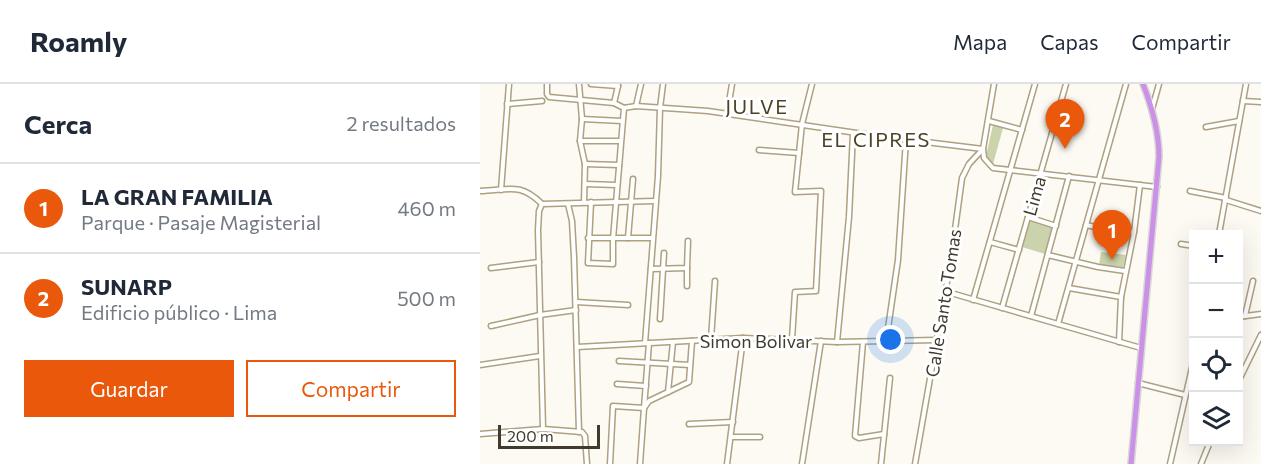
<!DOCTYPE html>
<html lang="es">
<meta charset="utf-8">
<style>
:root{--surface:#fff;--page:#f2f2f3;--text:#1f2937;--muted:#747a83;--line:#e0e1e3;--accent:#ea580c}
body{margin:0;font-family:Commissioner,sans-serif;background:var(--page);color:var(--text)}
.controls{position:absolute;right:18px;bottom:18px;display:grid;overflow:hidden;border-radius:0px;box-shadow:0 6px 24px #0002}
.controls button{width:54px;height:54px;display:grid;place-items:center;padding:0;border:0;border-bottom:2px solid var(--line);background:var(--surface);color:var(--text);font:30px sans-serif}
.scale{position:absolute;left:18px;bottom:15px;width:102px;box-sizing:border-box;padding-left:6px;border:3px solid #403b2d;border-top:0;font-size:16px;line-height:21px;white-space:nowrap;color:#403b2d;-webkit-text-stroke:4px #fff;paint-order:stroke}
.you{position:absolute;left:411px;top:256px;width:21px;height:21px;margin:-15px;border:4px solid #fff;border-radius:50%;background:#1a73e8;box-shadow:0 0 0 9px #1a73e833}
.badge{display:grid;place-items:center;width:39px;height:39px;border-radius:50%;background:var(--accent);color:#fff;font-size:20px;font-weight:700}
.pin{position:absolute;translate:-50% -50px;filter:drop-shadow(0 2px 3px #0008)}
.pin::after{content:'';position:absolute;top:32px;width:21px;height:18px;background:inherit;clip-path:polygon(0 0,100% 0,50% 100%)}
.list{margin:0;padding:0;list-style:none}
h2{display:flex;justify-content:space-between;align-items:center;height:78px;margin:0;padding:0 24px;font-size:26px}
h2 small{font-size:20px;font-weight:400;color:var(--muted)}
.list li{display:grid;grid-template-columns:39px 1fr auto;gap:18px;align-items:center;box-sizing:border-box;height:90px;padding:0 24px;border-top:2px solid var(--line)}
.list b{display:block;font-size:22px;white-space:nowrap}
.list p{margin:0;font-size:20px;white-space:nowrap;color:var(--muted)}
.list em{font-size:20px;font-style:normal;color:var(--muted)}
.actions{display:flex;gap:12px;padding:18px 24px}
.actions a{flex:1;padding:14px 0;border:2px solid var(--accent);border-radius:0px;text-align:center;font-size:21px;color:var(--accent)}
.actions .main{background:var(--accent);color:#fff}
.icon{flex:none;width:33px;height:33px;fill:none;stroke:currentColor;stroke-width:2;stroke-linecap:round;stroke-linejoin:round}
.map{position:relative;flex:none;width:781px;height:380px;overflow:hidden}
header{display:flex;align-items:center;gap:36px;box-sizing:border-box;height:84px;padding:0 30px;background:var(--surface);border-bottom:2px solid var(--line)}
header strong{font-size:28px}
nav{display:flex;gap:33px;margin-inline-start:auto;font-size:21px}
main{display:flex}
aside{flex:1;background:var(--surface)}
.map>svg:first-child{display:block}
.green{fill:#cad3ac}
.lines{fill:none;stroke-linecap:round;stroke-linejoin:round}
.minor-casing{stroke:#aea180;stroke-width:7}
.highway-casing{stroke:#d9d8d5;stroke-width:8}
.minor{stroke:#fff;stroke-width:4}
.highway{stroke:#cb90e8;stroke-width:5}
.labels{text-anchor:middle;dominant-baseline:central;stroke-width:6;stroke-linejoin:round;paint-order:stroke}
.street-label{font-size:18px;fill:#403b2d;stroke:#fff}
.neighbourhood-label{font-size:20px;letter-spacing:1.5px;fill:#4e4224;stroke:#fff}
</style>
<header>
<strong>Roamly</strong>
<nav><a>Mapa</a><a>Capas</a><a>Compartir</a></nav>
</header>
<main>
<aside>
<h2>Cerca<small>2 resultados</small></h2>
<ul class="list">
<li><span class="badge">1</span><div><b>LA GRAN FAMILIA</b><p>Parque · Pasaje Magisterial</p></div><em>460 m</em></li>
<li><span class="badge">2</span><div><b>SUNARP</b><p>Edificio público · Lima</p></div><em>500 m</em></li>
</ul>
<div class="actions"><a class="main">Guardar</a><a>Compartir</a></div>
</aside>
<div class="map">
<svg width="781" height="380" viewBox="0 0 781 380">
<rect width="100%" height="100%" fill="#fdfaf3"/>
<g class="green">
<path d="M 513,41 L 523,44 L 513,80 L 506,72 Z"/>
<path d="M 550,136 L 573,143 L 565,170 L 542,163 Z"/>
<path d="M 621,168 L 646,171 L 643,183 L 619,181 Z"/>
</g>
<g class="lines">
<defs>
<g id="minor">
<path d="M 67,0 L 67,10 L 69,13 L 134,19 L 144,24"/>
<path d="M 99,0 L 102,35 L 100,57 L 105,80 L 104,118"/>
<path d="M 111,0 L 138,2"/>
<path d="M 514,0 L 503,65 L 504,74 L 513,84 L 677,103"/>
<path d="M 763,17 L 781,18"/>
<path d="M 134,19 L 138,2"/>
<path d="M 27,20 L 62,17"/>
<path d="M 156,22 L 161,0"/>
<path d="M 144,24 L 156,22 L 228,27 L 397,52 L 503,65"/>
<path d="M 672,25 L 679,0"/>
<path d="M 247,30 L 252,0"/>
<path d="M 102,35 L 142,37"/>
<path d="M 509,37 L 542,46"/>
<path d="M 726,43 L 759,37"/>
<path d="M 100,57 L 140,57"/>
<path d="M 279,66 L 319,69"/>
<path d="M 105,80 L 139,81"/>
<path d="M 105,100 L 137,101"/>
<path d="M 21,106 L 29,0"/>
<path d="M 0,107 C 29,106 40,98 62,120"/>
<path d="M 710,107 L 746,114"/>
<path d="M 746,116 L 781,127"/>
<path d="M 111,118 L 108,179 L 133,180 L 133,155 L 144,24"/>
<path d="M 62,120 L 59,127 L 58,146 L 63,345"/>
<path d="M 62,120 L 175,117"/>
<path d="M 88,120 L 92,137 L 94,173 L 99,348"/>
<path d="M 548,133 L 576,142"/>
<path d="M 606,141 L 634,147 L 654,148"/>
<path d="M 739,150 L 766,0"/>
<path d="M 108,154 L 172,154"/>
<path d="M 148,154 L 153,95"/>
<path d="M 510,158 L 539,166"/>
<path d="M 701,160 L 714,162"/>
<path d="M 568,171 L 618,183 L 645,187"/>
<path d="M 11,184 L 59,178"/>
<path d="M 171,185 L 207,184 L 208,157"/>
<path d="M 207,202 L 207,184"/>
<path d="M 589,204 L 641,213"/>
<path d="M 464,207 L 661,264"/>
<path d="M 493,216 L 555,0"/>
<path d="M 96,218 L 148,221"/>
<path d="M 522,224 L 586,0"/>
<path d="M 551,232 L 589,92"/>
<path d="M 765,232 L 773,197"/>
<path d="M 758,233 L 781,230"/>
<path d="M 180,235 L 184,169"/>
<path d="M 578,240 L 646,0"/>
<path d="M 11,242 L 60,231 L 96,226"/>
<path d="M 231,255 L 235,197"/>
<path d="M 312,255 L 315,208 L 336,207 L 341,107 L 315,108 L 322,40 L 332,0"/>
<path d="M 357,258 L 369,133 L 373,49"/>
<path d="M 383,258 L 375,352 L 379,354 L 404,350"/>
<path d="M 406,258 L 418,176 L 426,56"/>
<path d="M 639,258 L 641,213 L 654,148 L 660,101"/>
<path d="M 165,259 L 178,92 L 180,24 L 183,0"/>
<path d="M 97,263 L 263,254 L 357,258 L 456,256"/>
<path d="M 139,277 L 210,281"/>
<path d="M 0,281 L 60,272"/>
<path d="M 758,298 L 781,251"/>
<path d="M 658,299 L 705,311"/>
<path d="M 137,300 L 166,302"/>
<path d="M 188,308 L 193,258"/>
<path d="M 209,340 L 253,338"/>
<path d="M 0,350 L 63,345 L 102,348 L 105,352 L 107,380"/>
<path d="M 252,353 L 280,353"/>
<path d="M 130,380 L 133,322 L 164,324 L 169,259"/>
<path d="M 160,380 L 164,324 L 169,317 L 209,298 L 212,257"/>
<path d="M 247,380 L 263,254"/>
<path d="M 322,380 L 341,257"/>
<path d="M 401,380 L 410,294"/>
<path d="M 435,380 L 471,175 L 482,94 L 489,80 L 502,66"/>
<path d="M 690,380 L 714,275"/>
<path d="M 721,380 L 730,358"/>
</g>
<path id="highway" d="M 651,380 L 679,73 C 679,48 672,23 663,0"/>
</defs>
<use href="#minor" class="minor-casing"/>
<use href="#highway" class="highway-casing"/>
<use href="#minor" class="minor"/>
<use href="#highway" class="highway"/>
</g>
<g class="labels">
<g class="street-label">
<text transform="translate(554 112) rotate(-74)">Lima</text>
<text transform="translate(463 219) rotate(-81)">Calle Santo Tomas</text>
<text x="276" y="257">Simon Bolivar</text>
</g>
<g class="neighbourhood-label">
<text x="277" y="22">JULVE</text>
<text x="396" y="55">EL CIPRES</text>
</g>
</g>
</svg>
<div class="controls">
<button>+</button>
<button>−</button>
<button><svg class="icon" aria-label="locate" viewBox="0 0 24 24"><circle cx="12" cy="12" r="6"/><path d="M12 2v4M12 18v4M2 12h4M18 12h4"/></svg></button>
<button><svg class="icon" aria-label="layers" viewBox="0 0 24 24"><path d="M12 4l9 5-9 5-9-5zM3 14l9 5 9-5"/></svg></button>
</div>
<div class="scale">200 m</div>
<div class="you"></div>
<div class="pin badge" style="left:632px;top:176px">1</div>
<div class="pin badge" style="left:585px;top:65px">2</div>
</div>
</main>
